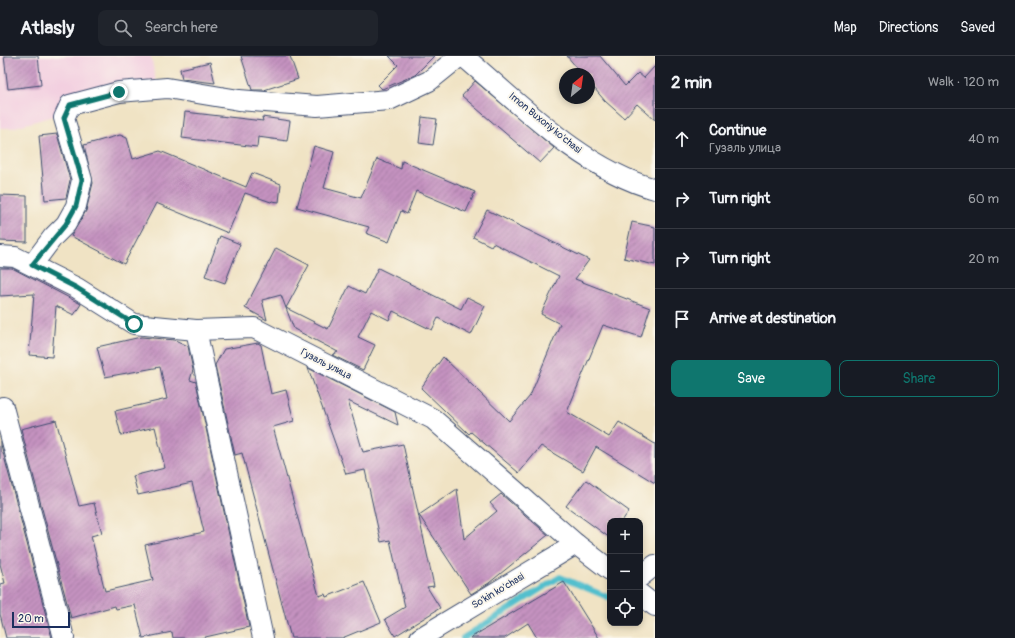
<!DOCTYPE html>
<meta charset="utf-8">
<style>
:root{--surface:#171b24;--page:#20242c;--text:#f1f3f6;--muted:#9ea1a6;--line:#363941;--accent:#0f766e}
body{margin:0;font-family:Pangolin,sans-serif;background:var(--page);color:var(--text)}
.controls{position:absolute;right:12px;bottom:12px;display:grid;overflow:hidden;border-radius:8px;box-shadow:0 2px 6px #0003}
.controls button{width:36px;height:36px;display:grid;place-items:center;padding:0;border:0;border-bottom:1px solid var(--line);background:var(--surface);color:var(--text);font:20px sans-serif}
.compass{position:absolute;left:559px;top:12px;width:36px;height:36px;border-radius:50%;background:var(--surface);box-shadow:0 2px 6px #0003;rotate:29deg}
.scale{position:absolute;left:12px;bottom:10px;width:58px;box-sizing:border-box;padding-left:4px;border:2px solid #1b2f5e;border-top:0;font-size:11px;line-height:14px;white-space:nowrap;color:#1b2f5e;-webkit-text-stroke:3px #fbf7ec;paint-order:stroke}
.stop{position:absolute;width:12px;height:12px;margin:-9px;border:3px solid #0f766e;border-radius:50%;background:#fff}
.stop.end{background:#0f766e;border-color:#fff;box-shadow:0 1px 4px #0008}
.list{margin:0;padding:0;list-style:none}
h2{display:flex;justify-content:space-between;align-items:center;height:52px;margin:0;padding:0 16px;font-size:17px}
h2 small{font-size:13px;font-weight:400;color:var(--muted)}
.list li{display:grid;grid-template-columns:26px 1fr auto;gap:12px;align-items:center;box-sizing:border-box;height:60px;padding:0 16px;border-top:1px solid var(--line)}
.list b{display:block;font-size:15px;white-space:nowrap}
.list p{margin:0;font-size:13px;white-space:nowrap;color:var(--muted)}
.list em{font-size:13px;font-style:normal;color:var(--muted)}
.actions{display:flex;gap:8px;padding:12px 16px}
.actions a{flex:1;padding:9px 0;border:1px solid var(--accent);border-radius:8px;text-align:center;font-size:14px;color:var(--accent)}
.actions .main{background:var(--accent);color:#fff}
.icon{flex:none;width:22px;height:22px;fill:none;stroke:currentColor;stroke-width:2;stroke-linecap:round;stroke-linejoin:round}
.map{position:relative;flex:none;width:655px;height:582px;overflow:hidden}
header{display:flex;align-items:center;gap:24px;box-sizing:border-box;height:56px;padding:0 20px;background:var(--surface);border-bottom:1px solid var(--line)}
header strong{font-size:19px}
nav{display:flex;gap:22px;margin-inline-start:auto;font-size:14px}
.search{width:280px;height:36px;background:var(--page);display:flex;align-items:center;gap:10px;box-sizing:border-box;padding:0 14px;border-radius:8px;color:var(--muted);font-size:15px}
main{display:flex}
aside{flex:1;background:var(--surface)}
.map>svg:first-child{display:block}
.built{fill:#f3cfe0}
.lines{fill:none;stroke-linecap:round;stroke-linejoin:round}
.stream{stroke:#53bfcd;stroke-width:6}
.building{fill:url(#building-hatch)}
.minor-casing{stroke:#3b4a6d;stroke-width:22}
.minor{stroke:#fff;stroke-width:20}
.route{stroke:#0f766e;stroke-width:5}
.labels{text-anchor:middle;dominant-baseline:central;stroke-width:4;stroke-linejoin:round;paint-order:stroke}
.street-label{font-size:10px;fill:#1b2f5e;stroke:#fbf7ec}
</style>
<header>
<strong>Atlasly</strong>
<div class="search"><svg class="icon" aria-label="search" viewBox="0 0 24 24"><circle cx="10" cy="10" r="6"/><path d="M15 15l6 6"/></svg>Search here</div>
<nav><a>Map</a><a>Directions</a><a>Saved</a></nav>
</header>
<main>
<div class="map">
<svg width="655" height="582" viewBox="0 0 655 582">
<defs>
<pattern id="building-hatch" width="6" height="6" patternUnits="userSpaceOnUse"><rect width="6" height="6" fill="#c592c0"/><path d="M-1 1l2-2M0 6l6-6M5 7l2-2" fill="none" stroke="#9f789f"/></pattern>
</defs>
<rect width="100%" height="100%" fill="#fbf7ec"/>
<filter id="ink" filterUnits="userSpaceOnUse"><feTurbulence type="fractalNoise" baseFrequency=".025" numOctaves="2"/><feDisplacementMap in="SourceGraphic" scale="8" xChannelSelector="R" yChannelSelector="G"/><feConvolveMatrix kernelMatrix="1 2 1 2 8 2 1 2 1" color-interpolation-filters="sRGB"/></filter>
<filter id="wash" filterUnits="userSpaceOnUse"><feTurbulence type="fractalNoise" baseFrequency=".012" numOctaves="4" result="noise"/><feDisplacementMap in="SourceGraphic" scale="16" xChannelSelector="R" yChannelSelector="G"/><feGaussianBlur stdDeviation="0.9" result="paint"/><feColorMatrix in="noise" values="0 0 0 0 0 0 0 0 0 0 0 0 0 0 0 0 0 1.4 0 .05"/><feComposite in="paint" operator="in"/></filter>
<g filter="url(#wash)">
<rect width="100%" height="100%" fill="#f0e3c4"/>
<path class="built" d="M 0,0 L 151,0 L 157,30 L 12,72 L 0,72 Z"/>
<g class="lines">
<path class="stream" d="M 463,582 L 560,521 L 610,542"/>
</g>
<g id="blocks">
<g class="building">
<path d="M 4,0 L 38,0 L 41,29 L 8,33 Z"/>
<path d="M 241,0 L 290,0 L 298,23 L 264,34 L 252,34 Z"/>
<path d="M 389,0 L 434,0 L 415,19 L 382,33 L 378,29 L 398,9 Z"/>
<path d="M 567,0 L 600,0 L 625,30 L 638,17 L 644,22 L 655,10 L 655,64 L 637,48 L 624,62 L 605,45 L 589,26 L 589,18 L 582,18 Z"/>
<path d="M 210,6 L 215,27 L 182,23 L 180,13 Z"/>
<path d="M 475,25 L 554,92 L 540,107 L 462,40 Z"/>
<path d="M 185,56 L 263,65 L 262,61 L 290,65 L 287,85 L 258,81 L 257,91 L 182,82 Z"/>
<path d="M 422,61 L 437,63 L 433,89 L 419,87 Z"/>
<path d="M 57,78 L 70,124 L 66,142 L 45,144 L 39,80 Z"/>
<path d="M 120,79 L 127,82 L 133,103 L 160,95 L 246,131 L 252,117 L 281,128 L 279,146 L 272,145 L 271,146 L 245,137 L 228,177 L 156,147 L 124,208 L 71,180 L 86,155 L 93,127 L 84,89 Z"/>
<path d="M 314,90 L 334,96 L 324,132 L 361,142 L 377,103 L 401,113 L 402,105 L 475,136 L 466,156 L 416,135 L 407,158 L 401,155 L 389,186 L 366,177 L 369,171 L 297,151 Z"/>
<path d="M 0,139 L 27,140 L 27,186 L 0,185 Z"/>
<path d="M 487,154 L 589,204 L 575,223 L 650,252 L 641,281 L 603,269 L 567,356 L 609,381 L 619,366 L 655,388 L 655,427 L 596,391 L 583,415 L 541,390 L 519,417 L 471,376 L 469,378 L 421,332 L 443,301 L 509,365 L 530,340 L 560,268 L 541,258 L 559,220 L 493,187 L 491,190 L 473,181 Z"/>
<path d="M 632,166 L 655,171 L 655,209 L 624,202 Z"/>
<path d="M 220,180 L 240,188 L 225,227 L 205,220 Z"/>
<path d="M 276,192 L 309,209 L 286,252 L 328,273 L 349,230 L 365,238 L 378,212 L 461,253 L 467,241 L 485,250 L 471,279 L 438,262 L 432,274 L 393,255 L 389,264 L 371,255 L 358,281 L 375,289 L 363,314 L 332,299 L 338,296 L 294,273 L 281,239 L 262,244 L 267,264 L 245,252 Z"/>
<path d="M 0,212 L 12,212 L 81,248 L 74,259 L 56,250 L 52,301 L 29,299 L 34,238 L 0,240 Z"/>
<path d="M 141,281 L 175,284 L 188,290 L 193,314 L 190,324 L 196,326 L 249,571 L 201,582 L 173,582 L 172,576 L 143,582 L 135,549 L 116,553 L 115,550 L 71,562 L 21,373 L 56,364 L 79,450 L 94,447 L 102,477 L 91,480 L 105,535 L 153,524 L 145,489 L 204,476 L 192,427 L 138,439 L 133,420 L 165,412 L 155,371 L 121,379 L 115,355 L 167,343 L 160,311 L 105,321 L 97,291 Z"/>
<path d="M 258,287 L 261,289 L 271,338 L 286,334 L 294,365 L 273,371 L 319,540 L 325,538 L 326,541 L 364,526 L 381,566 L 342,582 L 291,582 L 242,397 L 235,399 L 215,309 L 224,293 Z"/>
<path d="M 308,312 L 395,356 L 398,369 L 348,345 L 363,396 L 403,388 L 434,530 L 427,531 L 440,552 L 395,580 L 385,563 L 405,551 L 390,484 L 381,486 L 365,414 L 346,418 Z"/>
<path d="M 0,385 L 52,582 L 6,582 L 0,558 L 0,528 L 5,527 L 0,508 Z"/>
<path d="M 586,424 L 629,455 L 622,465 L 610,465 L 610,482 L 566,450 Z"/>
<path d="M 457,433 L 464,483 L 497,455 L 490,447 L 501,438 L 548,479 L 489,527 L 471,538 L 419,459 Z"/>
<path d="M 564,526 L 599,582 L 537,582 L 528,567 L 505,582 L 470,582 Z"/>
</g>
</g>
</g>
<g filter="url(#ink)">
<use href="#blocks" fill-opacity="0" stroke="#3b4a6d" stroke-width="1"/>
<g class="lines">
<defs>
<g id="minor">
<path d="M 463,0 C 520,48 582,113 655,133"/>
<path d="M 0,200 L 15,201 L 77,232 L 134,268 L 196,274 L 254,272 L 433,363 L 576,488 L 610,514"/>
<path d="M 32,209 L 53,181 L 66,168 L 76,150 L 82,124 L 64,62 L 70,49 L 119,36 L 167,32 L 239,44 L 317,50 L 389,44 L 429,25 L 460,0"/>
<path d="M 196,274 L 263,582"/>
<path d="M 3,351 L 64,582"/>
<path d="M 640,521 L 655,509"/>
<path d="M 640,538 L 655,550"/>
<path d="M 420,582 L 576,488"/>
</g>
</defs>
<use href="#minor" class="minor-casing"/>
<use href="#minor" class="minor"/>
</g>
</g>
<g class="lines" filter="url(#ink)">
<path class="route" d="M 119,36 L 70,49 L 64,62 L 82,124 L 76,150 L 66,168 L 32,209 L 77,232 L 134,268"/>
</g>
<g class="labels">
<g class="street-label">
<text transform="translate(545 67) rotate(39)">Imon Buxoriy ko'chasi</text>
<text transform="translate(326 308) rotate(27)">Гузаль улица</text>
<text transform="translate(498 535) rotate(-31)">So'kin ko'chasi</text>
</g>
</g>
</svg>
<div class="controls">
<button>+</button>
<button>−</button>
<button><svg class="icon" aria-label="locate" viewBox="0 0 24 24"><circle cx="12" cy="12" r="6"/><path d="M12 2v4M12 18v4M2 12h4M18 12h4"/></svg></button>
</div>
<svg class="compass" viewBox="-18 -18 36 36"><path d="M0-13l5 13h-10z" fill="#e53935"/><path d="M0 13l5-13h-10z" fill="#9ea1a6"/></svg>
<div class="scale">20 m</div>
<div class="stop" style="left:134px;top:268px"></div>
<div class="stop end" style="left:119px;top:36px"></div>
</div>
<aside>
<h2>2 min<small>Walk · 120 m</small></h2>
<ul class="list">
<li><svg class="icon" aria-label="ahead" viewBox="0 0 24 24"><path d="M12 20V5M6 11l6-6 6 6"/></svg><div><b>Continue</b><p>Гузаль улица</p></div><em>40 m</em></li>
<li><svg class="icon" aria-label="right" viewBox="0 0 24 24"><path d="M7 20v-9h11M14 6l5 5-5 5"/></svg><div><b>Turn right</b></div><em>60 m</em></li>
<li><svg class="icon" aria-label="right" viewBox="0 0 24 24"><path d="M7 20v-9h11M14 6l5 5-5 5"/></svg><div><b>Turn right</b></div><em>20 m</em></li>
<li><svg class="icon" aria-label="arrive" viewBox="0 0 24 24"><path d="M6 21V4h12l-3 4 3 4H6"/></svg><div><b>Arrive at destination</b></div></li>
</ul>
<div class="actions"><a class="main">Save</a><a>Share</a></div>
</aside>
</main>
